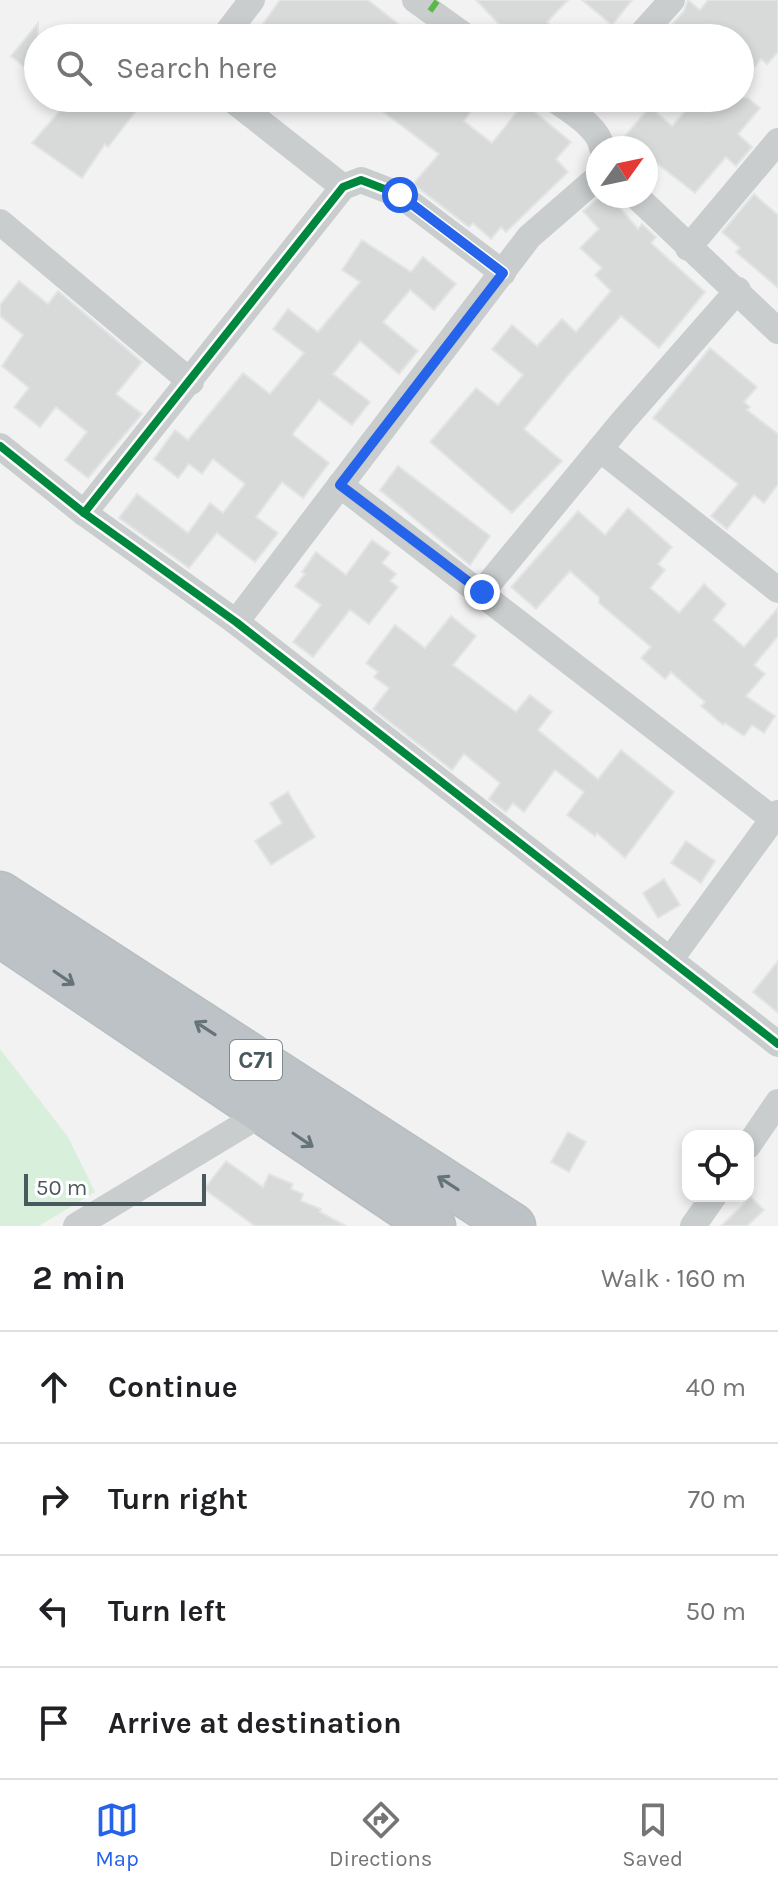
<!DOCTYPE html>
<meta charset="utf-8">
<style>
:root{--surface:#fff;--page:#f2f2f2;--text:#202124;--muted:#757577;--line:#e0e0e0;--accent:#2563eb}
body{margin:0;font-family:Karla,sans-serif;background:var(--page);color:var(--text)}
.controls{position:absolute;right:24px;bottom:24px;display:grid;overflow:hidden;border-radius:16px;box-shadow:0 4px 12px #0003}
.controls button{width:72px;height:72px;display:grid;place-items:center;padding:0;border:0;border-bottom:2px solid var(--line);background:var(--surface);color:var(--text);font:40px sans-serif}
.compass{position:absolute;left:586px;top:136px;width:72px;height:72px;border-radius:50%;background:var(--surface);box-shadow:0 4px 12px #0003;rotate:57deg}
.scale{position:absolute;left:24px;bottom:20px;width:182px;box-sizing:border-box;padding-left:8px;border:4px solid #49595e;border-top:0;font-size:22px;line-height:28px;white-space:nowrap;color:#49595e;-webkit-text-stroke:6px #fff;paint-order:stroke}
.stop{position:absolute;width:24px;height:24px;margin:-18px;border:6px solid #2563eb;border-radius:50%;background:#fff}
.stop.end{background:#2563eb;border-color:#fff;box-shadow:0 2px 8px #0008}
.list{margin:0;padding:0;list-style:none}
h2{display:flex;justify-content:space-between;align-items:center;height:104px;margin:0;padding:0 32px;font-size:34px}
h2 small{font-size:26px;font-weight:400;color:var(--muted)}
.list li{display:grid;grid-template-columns:52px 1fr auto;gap:24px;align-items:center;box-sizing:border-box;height:112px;padding:0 32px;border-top:2px solid var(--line)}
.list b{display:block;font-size:30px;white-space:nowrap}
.list em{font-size:26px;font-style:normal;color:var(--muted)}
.icon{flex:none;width:44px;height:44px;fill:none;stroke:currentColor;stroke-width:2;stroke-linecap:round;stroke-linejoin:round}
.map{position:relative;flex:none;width:778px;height:1226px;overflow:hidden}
.search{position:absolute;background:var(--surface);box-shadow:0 4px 12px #0003;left:24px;right:24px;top:24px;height:88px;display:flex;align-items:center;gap:20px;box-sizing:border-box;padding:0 28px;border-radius:44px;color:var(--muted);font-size:30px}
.sheet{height:552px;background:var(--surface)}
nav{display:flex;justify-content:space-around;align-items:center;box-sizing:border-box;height:112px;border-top:2px solid var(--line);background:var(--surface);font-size:22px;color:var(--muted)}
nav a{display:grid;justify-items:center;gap:4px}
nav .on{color:var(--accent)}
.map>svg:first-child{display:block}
.green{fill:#d8f0db}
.building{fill:#d8dada;stroke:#e3e4e5;stroke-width:2}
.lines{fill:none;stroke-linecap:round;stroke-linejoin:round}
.highway-casing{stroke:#b7bec0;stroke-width:47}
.street{stroke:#c9cdce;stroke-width:26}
.highway{stroke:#bcc2c5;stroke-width:44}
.quiet{stroke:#58b947;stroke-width:6;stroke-dasharray:12 6;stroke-linecap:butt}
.cycleway-casing{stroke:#fff;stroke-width:13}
.cycleway{stroke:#00873e;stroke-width:8}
.oneway{stroke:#667378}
.route{stroke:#2563eb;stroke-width:10}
.labels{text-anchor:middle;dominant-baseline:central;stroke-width:6;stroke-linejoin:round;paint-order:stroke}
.shield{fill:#fff;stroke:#808b8e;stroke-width:2}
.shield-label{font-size:24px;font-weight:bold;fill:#49595e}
</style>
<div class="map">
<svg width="778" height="1226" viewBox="0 0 778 1226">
<rect width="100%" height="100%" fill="#f2f2f2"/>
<path class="green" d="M 0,1049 L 68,1137 L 95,1192 L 39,1226 L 0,1226 Z"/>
<g class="building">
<path d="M 280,0 L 368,0 L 416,38 L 253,38 Z"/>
<path d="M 476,0 L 568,0 L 547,22 L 565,38 L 512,38 Z"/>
<path d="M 582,0 L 632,0 L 612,25 Z"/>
<path d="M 688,0 L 700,10 L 708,0 L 778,0 L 778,52 L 767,64 L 761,59 L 740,85 L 740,38 L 660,38 L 684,11 Z"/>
<path d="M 38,23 L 38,78 L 11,56 Z"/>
<path d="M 71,98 L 146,98 L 108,147 L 105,144 L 82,178 L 32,143 Z"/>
<path d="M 365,98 L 480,98 L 464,121 L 492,143 L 524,103 L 571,142 L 556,159 L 568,172 L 506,232 L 501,227 L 491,239 L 473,223 L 469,227 L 413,184 L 439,154 Z"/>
<path d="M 697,98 L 748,98 L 760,108 L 738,134 L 752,147 L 736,166 L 726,157 L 695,193 L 646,155 L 646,148 L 639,148 L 625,136 L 650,107 L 672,126 Z"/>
<path d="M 754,194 L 778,215 L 778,288 L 736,252 L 740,248 L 722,232 Z"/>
<path d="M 601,196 L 610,196 L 638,229 L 642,224 L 656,237 L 651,243 L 705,292 L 659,348 L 621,316 L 570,373 L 524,429 L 562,461 L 512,513 L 430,442 L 476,388 L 498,405 L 523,375 L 492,349 L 512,325 L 537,346 L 562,319 L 576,332 L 611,291 L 595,275 L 602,268 L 580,248 L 599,229 L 583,211 Z"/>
<path d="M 362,240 L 411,272 L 423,257 L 456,284 L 434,310 L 410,290 L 383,322 L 418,351 L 399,374 L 360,341 L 333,374 L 370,402 L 352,425 L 319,400 L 294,432 L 293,435 L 329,463 L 303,498 L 282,482 L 256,517 L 278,533 L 255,562 L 217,533 L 189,568 L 119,518 L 137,494 L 188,533 L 210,503 L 223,513 L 245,484 L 213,459 L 202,474 L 189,464 L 178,478 L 154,459 L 175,430 L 188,440 L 243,373 L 270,394 L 304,353 L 273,329 L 288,309 L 318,332 L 360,282 L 342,270 Z"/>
<path d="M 19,281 L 48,304 L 58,291 L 142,362 L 116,394 L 142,414 L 88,478 L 65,460 L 87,432 L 56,407 L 40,427 L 14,407 L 29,388 L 2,366 L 23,335 L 0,316 L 0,305 Z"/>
<path d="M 710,348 L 757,387 L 744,402 L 750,407 L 747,410 L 778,434 L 778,484 L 764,503 L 754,495 L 727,529 L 711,516 L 738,484 L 653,418 Z"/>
<path d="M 398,466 L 490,536 L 470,565 L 380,490 Z"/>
<path d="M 628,508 L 672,547 L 658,564 L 665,570 L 650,588 L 679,613 L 704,584 L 726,604 L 713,620 L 744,647 L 778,608 L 778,636 L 754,665 L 765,674 L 746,696 L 775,716 L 764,733 L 752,725 L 744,736 L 725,723 L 723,725 L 701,706 L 705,702 L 671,672 L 665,679 L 641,658 L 651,647 L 599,603 L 599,597 L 570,571 L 536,609 L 511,587 L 578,511 L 605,535 Z"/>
<path d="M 372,540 L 390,553 L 382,563 L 396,574 L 390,581 L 398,587 L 369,624 L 350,610 L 313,657 L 293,642 L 321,605 L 295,586 L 305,574 L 302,572 L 316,552 L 346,575 Z"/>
<path d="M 451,616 L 476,636 L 453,665 L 516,712 L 530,695 L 552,712 L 538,730 L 598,779 L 621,750 L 674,792 L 625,858 L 597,833 L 595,836 L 567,815 L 584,792 L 555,770 L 524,812 L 513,803 L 506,812 L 489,799 L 500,783 L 464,754 L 452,770 L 373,709 L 389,688 L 374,677 L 378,672 L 366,663 L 395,625 L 425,648 Z"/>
<path d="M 288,792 L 315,837 L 271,865 L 255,841 L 282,823 L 270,803 Z"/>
<path d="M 686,841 L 715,861 L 701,883 L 671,863 Z"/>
<path d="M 664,879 L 680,905 L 658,918 L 643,893 Z"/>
<path d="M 778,961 L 778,1013 L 753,992 Z"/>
<path d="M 568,1132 L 586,1142 L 569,1172 L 551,1162 Z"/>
<path d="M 226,1161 L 263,1187 L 269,1174 L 293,1184 L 291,1189 L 303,1194 L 301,1201 L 321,1209 L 320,1212 L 346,1226 L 255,1226 L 204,1189 Z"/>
<path d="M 751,1197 L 764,1210 L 747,1226 L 721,1226 Z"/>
</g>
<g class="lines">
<defs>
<g id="highway">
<path d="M 0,894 L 513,1226"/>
<path d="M 0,934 L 433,1226"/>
</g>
</defs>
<use href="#highway" class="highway-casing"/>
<g class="street">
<path d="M 415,0 L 468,38"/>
<path d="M 223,38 L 252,0"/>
<path d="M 638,38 L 672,0"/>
<path d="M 230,98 L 343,187"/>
<path d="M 552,98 C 569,110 599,127 602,148"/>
<path d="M 636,196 L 778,331"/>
<path d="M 0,222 L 191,382"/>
<path d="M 688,248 L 778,141"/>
<path d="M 0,446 L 84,513 L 236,622 L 778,1044"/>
<path d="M 600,449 L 778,590"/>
<path d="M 340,485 L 773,819 L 778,813"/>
<path d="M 84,513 L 343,187 L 361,180 L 400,195 L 503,273"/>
<path d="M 482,592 L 623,421 L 738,290"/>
<path d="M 236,622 L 529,237 L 598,177"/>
<path d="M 670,960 L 773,819"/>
<path d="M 748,1146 L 778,1102"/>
<path d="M 76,1226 L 263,1113"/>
<path d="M 693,1226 L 714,1196"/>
</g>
<use href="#highway" class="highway"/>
<path class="quiet" d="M 430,11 L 438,0"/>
<defs>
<g id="cycleway">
<path d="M 0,446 L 84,513 L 236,622 L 778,1044"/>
<path d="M 84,513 L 343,187 L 361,180 L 400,195 L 503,273"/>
</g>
</defs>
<use href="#cycleway" class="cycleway-casing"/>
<use href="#cycleway" class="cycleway"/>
</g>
<defs><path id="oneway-shaft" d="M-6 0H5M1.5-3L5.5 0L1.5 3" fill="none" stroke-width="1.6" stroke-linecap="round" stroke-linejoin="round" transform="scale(2)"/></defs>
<g class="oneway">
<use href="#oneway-shaft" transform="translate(64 978) rotate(34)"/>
<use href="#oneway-shaft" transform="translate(205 1028) rotate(-147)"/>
<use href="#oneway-shaft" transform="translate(303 1140) rotate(34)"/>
<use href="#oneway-shaft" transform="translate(448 1183) rotate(-147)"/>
</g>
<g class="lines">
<path class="route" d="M 400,195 L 503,273 L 340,485 L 482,592"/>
</g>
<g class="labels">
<rect class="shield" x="230" y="1040" width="52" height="40" rx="6"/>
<g class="shield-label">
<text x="256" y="1060">C71</text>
</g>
</g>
</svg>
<div class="controls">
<button><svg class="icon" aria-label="locate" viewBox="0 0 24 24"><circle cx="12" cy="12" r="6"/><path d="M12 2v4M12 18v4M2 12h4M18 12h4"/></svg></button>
</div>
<svg class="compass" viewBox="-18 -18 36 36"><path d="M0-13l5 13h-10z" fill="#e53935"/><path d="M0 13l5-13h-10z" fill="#757577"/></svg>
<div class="scale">50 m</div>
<div class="stop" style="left:400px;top:195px"></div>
<div class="stop end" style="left:482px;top:592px"></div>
<div class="search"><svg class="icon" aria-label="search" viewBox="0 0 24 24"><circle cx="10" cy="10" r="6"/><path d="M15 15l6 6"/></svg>Search here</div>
</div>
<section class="sheet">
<h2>2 min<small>Walk · 160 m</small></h2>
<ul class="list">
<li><svg class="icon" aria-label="ahead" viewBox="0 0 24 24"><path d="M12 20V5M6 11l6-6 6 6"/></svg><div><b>Continue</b></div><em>40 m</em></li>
<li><svg class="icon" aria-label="right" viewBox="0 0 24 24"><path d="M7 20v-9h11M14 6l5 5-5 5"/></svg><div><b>Turn right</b></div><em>70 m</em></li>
<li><svg class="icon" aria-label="left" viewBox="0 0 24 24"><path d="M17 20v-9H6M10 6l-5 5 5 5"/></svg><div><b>Turn left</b></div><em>50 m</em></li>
<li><svg class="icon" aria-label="arrive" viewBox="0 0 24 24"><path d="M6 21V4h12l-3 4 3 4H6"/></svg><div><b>Arrive at destination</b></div></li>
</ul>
</section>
<nav>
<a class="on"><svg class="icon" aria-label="map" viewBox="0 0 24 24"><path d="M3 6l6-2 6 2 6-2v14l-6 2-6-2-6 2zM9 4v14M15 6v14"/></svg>Map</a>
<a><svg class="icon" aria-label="directions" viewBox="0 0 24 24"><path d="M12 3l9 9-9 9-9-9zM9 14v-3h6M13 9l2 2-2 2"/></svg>Directions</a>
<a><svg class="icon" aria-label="saved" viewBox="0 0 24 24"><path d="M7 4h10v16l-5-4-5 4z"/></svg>Saved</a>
</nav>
